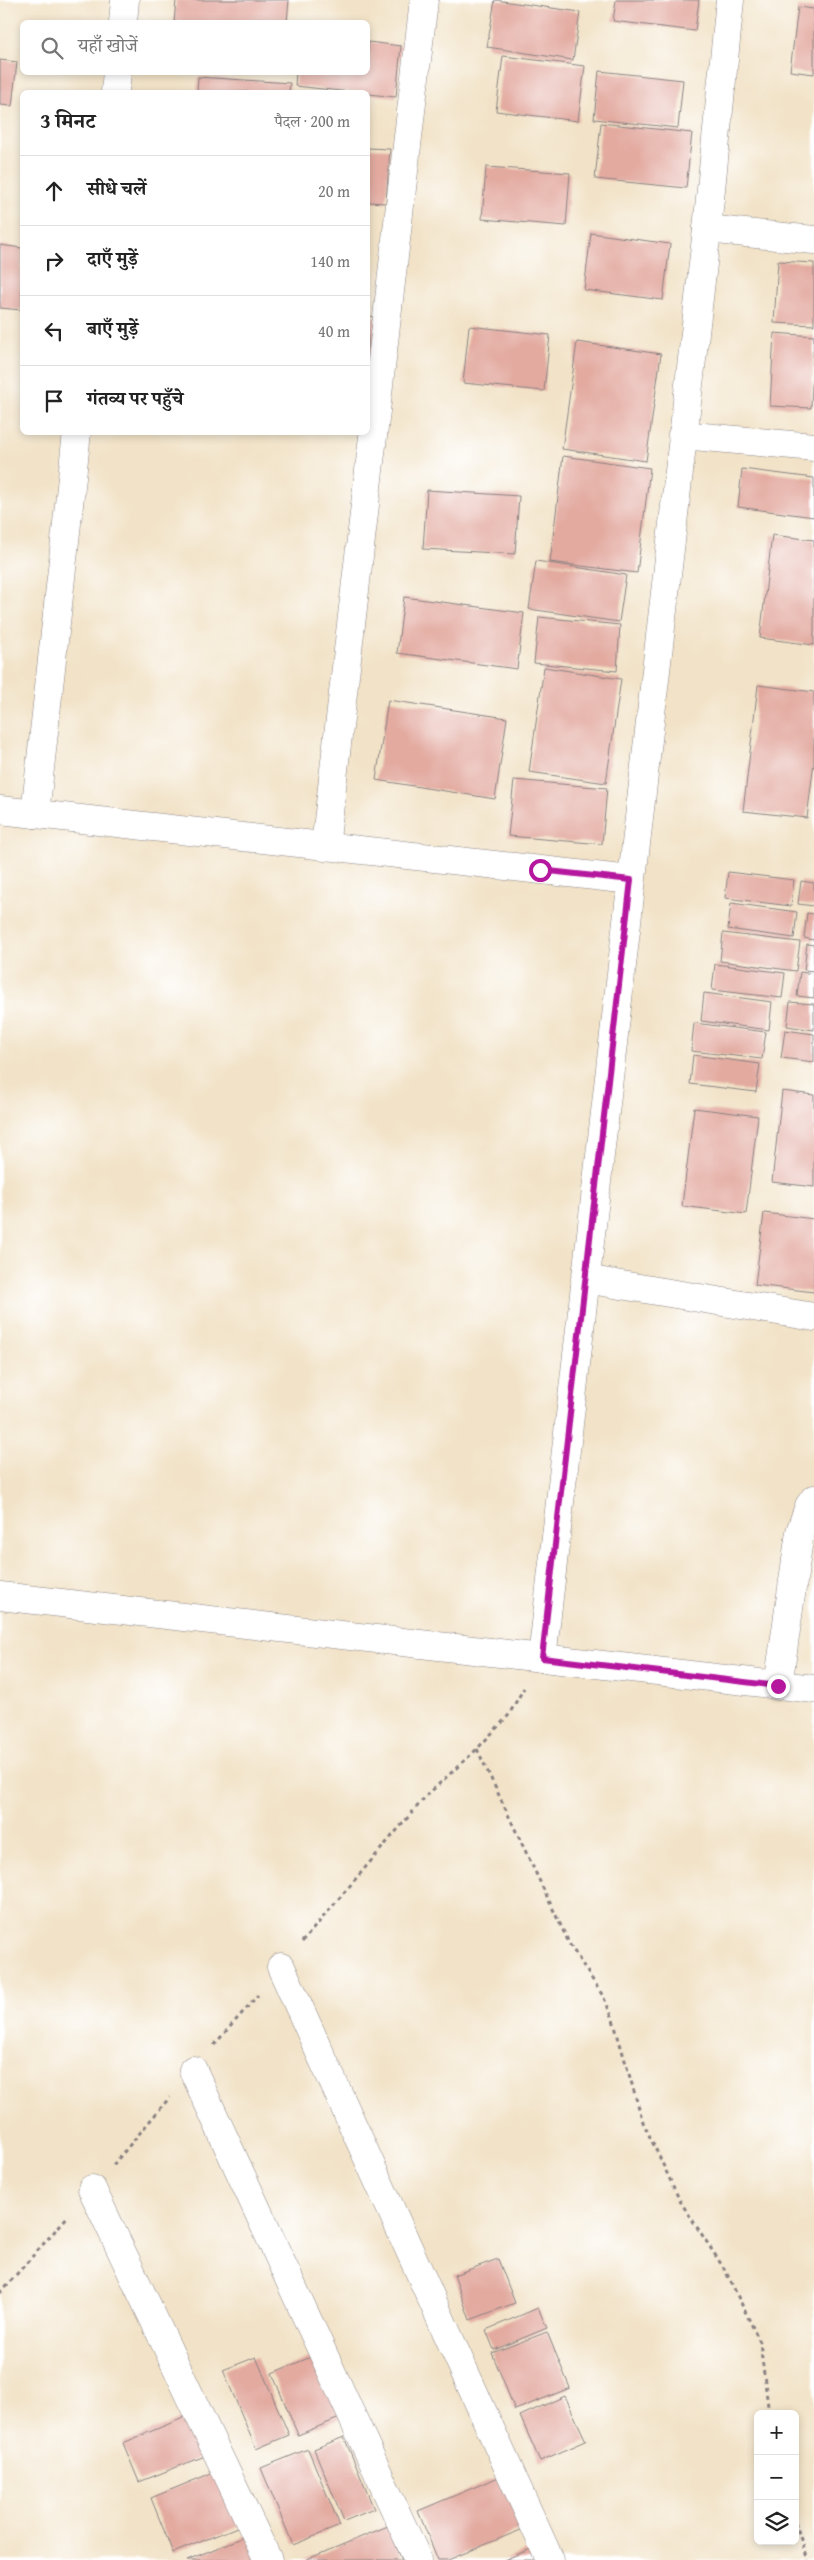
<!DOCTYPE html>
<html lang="hi">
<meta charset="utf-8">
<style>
:root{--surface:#fff;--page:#f6f6f6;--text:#222;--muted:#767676;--line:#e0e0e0}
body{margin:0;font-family:"Gentium Book Plus","Noto Serif Devanagari",serif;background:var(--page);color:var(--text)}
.controls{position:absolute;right:15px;bottom:15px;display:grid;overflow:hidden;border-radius:8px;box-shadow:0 2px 8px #0003}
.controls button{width:45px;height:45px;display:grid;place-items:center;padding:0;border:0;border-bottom:1px solid var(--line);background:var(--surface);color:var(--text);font:25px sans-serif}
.stop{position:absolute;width:15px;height:15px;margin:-11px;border:4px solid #b5179e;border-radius:50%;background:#fff}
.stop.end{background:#b5179e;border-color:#fff;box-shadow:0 1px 5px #0008}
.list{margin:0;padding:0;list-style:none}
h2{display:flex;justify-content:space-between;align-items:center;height:65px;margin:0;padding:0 20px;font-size:21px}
h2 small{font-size:16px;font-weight:400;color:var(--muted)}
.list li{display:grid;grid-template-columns:32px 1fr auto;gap:15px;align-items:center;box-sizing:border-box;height:70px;padding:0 20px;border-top:1px solid var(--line)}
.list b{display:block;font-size:19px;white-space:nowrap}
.list em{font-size:16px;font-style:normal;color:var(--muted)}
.icon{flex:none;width:28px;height:28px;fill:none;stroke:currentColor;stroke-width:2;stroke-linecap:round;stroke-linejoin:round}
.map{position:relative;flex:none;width:814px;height:2560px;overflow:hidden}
.search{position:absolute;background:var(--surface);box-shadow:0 2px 8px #0003;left:20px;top:20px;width:350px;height:55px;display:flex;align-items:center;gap:12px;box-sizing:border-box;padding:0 18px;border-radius:8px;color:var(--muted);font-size:19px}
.panel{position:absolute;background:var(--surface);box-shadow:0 2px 8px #0003;left:20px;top:90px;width:350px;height:345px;border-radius:8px}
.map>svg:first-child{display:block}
.building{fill:#e3aaa0}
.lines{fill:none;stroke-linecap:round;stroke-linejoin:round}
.street-casing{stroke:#8a8282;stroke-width:29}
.path{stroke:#8a8282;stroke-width:3;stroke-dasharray:4 4;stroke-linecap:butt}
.street{stroke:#fff;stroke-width:28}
.route{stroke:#b5179e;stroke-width:6}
</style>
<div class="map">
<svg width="814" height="2560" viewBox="0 0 814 2560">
<rect width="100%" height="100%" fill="#fff"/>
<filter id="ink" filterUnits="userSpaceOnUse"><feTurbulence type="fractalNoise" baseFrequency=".02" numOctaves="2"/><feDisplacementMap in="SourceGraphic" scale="10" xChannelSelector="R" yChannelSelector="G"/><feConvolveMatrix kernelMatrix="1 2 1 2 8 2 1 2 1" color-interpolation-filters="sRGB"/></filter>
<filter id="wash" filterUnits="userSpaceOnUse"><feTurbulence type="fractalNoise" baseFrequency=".0096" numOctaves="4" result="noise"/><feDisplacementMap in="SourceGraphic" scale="20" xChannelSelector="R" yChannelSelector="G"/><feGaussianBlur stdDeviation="1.12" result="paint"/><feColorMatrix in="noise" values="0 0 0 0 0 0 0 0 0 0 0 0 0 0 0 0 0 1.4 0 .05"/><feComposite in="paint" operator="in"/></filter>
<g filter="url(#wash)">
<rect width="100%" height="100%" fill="#f2e3c8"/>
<g id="blocks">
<g class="building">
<path d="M 176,0 L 289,0 L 287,22 L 174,22 Z"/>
<path d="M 495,0 L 580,12 L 573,60 L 487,47 Z"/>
<path d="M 616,0 L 699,0 L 695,31 L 613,21 Z"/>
<path d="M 798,7 L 814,9 L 814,74 L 790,71 Z"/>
<path d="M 368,42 L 401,46 L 396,97 L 295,86 L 296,72 L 368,72 Z"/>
<path d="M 503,56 L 585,66 L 578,121 L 496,111 Z"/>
<path d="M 0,60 L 17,62 L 12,106 L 0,105 Z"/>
<path d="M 599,71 L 683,80 L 678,128 L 594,119 Z"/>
<path d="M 198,77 L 290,83 L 289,92 L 197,92 Z"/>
<path d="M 601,123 L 692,133 L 686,188 L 595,179 Z"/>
<path d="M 368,148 L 390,149 L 386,203 L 368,202 Z"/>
<path d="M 486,167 L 570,173 L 566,226 L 482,219 Z"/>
<path d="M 591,233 L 670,244 L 663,300 L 584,290 Z"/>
<path d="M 0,245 L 22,248 L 22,310 L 0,308 Z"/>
<path d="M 778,261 L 814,263 L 814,325 L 774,323 Z"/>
<path d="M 368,316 L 379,318 L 368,375 Z"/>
<path d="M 469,326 L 550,335 L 544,391 L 463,383 Z"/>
<path d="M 774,333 L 814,336 L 811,408 L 770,406 Z"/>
<path d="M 577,342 L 661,354 L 646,461 L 562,449 Z"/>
<path d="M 563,456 L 650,468 L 637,573 L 550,562 Z"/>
<path d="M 742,469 L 814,478 L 814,517 L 738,507 Z"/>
<path d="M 427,490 L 519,496 L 515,554 L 423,549 Z"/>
<path d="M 772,535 L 814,540 L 814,645 L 760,638 Z"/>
<path d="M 536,561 L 626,575 L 619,622 L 529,609 Z"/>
<path d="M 404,597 L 524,613 L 517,669 L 397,653 Z"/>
<path d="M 539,617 L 620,625 L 617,671 L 534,663 Z"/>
<path d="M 544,667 L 621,679 L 606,783 L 529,772 Z"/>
<path d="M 758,685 L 814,692 L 814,762 L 807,818 L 743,811 Z"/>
<path d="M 388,700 L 507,718 L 495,799 L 376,780 Z"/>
<path d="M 514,780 L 607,788 L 602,844 L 508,836 Z"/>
<path d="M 728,872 L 794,880 L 791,906 L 725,898 Z"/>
<path d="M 801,881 L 814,883 L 814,906 L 798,904 Z"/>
<path d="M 731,903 L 797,912 L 794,938 L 728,929 Z"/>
<path d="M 807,913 L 814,914 L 814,940 L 804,938 Z"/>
<path d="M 723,933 L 800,942 L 796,971 L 720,961 Z"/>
<path d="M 807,944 L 814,945 L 814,971 L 804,970 Z"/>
<path d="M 715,964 L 785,973 L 782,998 L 712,990 Z"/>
<path d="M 800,972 L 814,974 L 814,998 L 797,996 Z"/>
<path d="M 704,993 L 772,1002 L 769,1030 L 701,1021 Z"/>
<path d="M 790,1002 L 814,1004 L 814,1030 L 787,1026 Z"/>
<path d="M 694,1023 L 766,1032 L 762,1059 L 691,1051 Z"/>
<path d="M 785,1030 L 814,1034 L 814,1062 L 781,1058 Z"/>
<path d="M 693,1055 L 760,1064 L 756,1092 L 690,1084 Z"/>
<path d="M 782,1091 L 814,1095 L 814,1187 L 772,1182 Z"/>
<path d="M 694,1108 L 758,1116 L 746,1214 L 682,1206 Z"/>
<path d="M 764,1213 L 814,1219 L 814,1292 L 755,1285 Z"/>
<path d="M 498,2259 L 515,2303 L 470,2320 L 454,2275 Z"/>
<path d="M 538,2308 L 547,2328 L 494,2350 L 486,2330 Z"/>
<path d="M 547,2332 L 570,2388 L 515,2410 L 492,2353 Z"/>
<path d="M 316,2355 L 342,2417 L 298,2435 L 272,2373 Z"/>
<path d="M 256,2357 L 289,2435 L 256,2449 L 223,2370 Z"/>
<path d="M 565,2396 L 586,2441 L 540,2461 L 520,2416 Z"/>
<path d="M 188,2416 L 205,2456 L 139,2482 L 123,2443 Z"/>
<path d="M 344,2437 L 374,2509 L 344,2521 L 314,2449 Z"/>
<path d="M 308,2449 L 340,2526 L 293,2545 L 261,2468 Z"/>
<path d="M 219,2470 L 242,2525 L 173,2553 L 151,2498 Z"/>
<path d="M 501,2476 L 523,2529 L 448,2560 L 438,2560 L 418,2511 Z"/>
<path d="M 388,2526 L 402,2560 L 305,2560 Z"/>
<path d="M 249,2535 L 259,2560 L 187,2560 Z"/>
<path d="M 538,2546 L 544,2560 L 504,2560 Z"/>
</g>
</g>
</g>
<g filter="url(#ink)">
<use href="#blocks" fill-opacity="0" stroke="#8a8282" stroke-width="1"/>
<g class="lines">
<defs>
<g id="street">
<path d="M 123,22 L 125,0"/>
<path d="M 115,92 L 117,72"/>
<path d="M 707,229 L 814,240"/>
<path d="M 682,435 L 814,447"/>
<path d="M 0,810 L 631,880"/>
<path d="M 35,814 L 77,432"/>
<path d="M 325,847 L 424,0"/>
<path d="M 585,1279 L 814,1317"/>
<path d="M 0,1596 L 814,1689"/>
<path d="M 542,1658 L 707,229 L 730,0"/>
<path d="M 778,1686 L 800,1532 L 809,1506 L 814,1499"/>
<path d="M 281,1967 L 550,2560"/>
<path d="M 193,2070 L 418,2560"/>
<path d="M 92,2189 L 268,2560"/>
</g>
</defs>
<use href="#street" class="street-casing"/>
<g class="path">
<path d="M 477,1749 L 570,1945 L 603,1996 L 612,2016 L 643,2122 L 680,2201 L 725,2270 L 760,2342 L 769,2414"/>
<path d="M 302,1942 L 427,1795 L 477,1749 L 508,1716 L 524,1688"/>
<path d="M 214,2045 L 258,1995"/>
<path d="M 113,2165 L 170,2097"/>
<path d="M 0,2293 L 69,2215"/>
<path d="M 795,2522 L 808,2560"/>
</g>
<use href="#street" class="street"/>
</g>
</g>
<g class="lines" filter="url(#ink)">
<path class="route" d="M 540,870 L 631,880 L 542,1658 L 778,1686"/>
</g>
</svg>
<div class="controls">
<button>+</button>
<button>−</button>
<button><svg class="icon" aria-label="layers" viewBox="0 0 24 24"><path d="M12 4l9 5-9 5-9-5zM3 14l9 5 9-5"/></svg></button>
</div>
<div class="stop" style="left:540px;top:870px"></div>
<div class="stop end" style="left:778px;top:1686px"></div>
<div class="search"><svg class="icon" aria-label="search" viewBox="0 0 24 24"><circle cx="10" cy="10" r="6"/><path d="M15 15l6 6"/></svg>यहाँ खोजें</div>
<section class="panel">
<h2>3 मिनट<small>पैदल · 200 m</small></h2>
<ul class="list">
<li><svg class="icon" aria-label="ahead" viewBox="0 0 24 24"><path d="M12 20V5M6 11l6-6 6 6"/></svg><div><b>सीधे चलें</b></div><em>20 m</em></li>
<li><svg class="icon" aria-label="right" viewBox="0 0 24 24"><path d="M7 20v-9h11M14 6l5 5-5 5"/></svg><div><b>दाएँ मुड़ें</b></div><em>140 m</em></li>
<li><svg class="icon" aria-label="left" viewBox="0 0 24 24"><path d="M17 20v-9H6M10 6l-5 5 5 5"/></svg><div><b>बाएँ मुड़ें</b></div><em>40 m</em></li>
<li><svg class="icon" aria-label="arrive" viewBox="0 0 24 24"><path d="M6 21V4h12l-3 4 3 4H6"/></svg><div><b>गंतव्य पर पहुँचे</b></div></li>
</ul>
</section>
</div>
